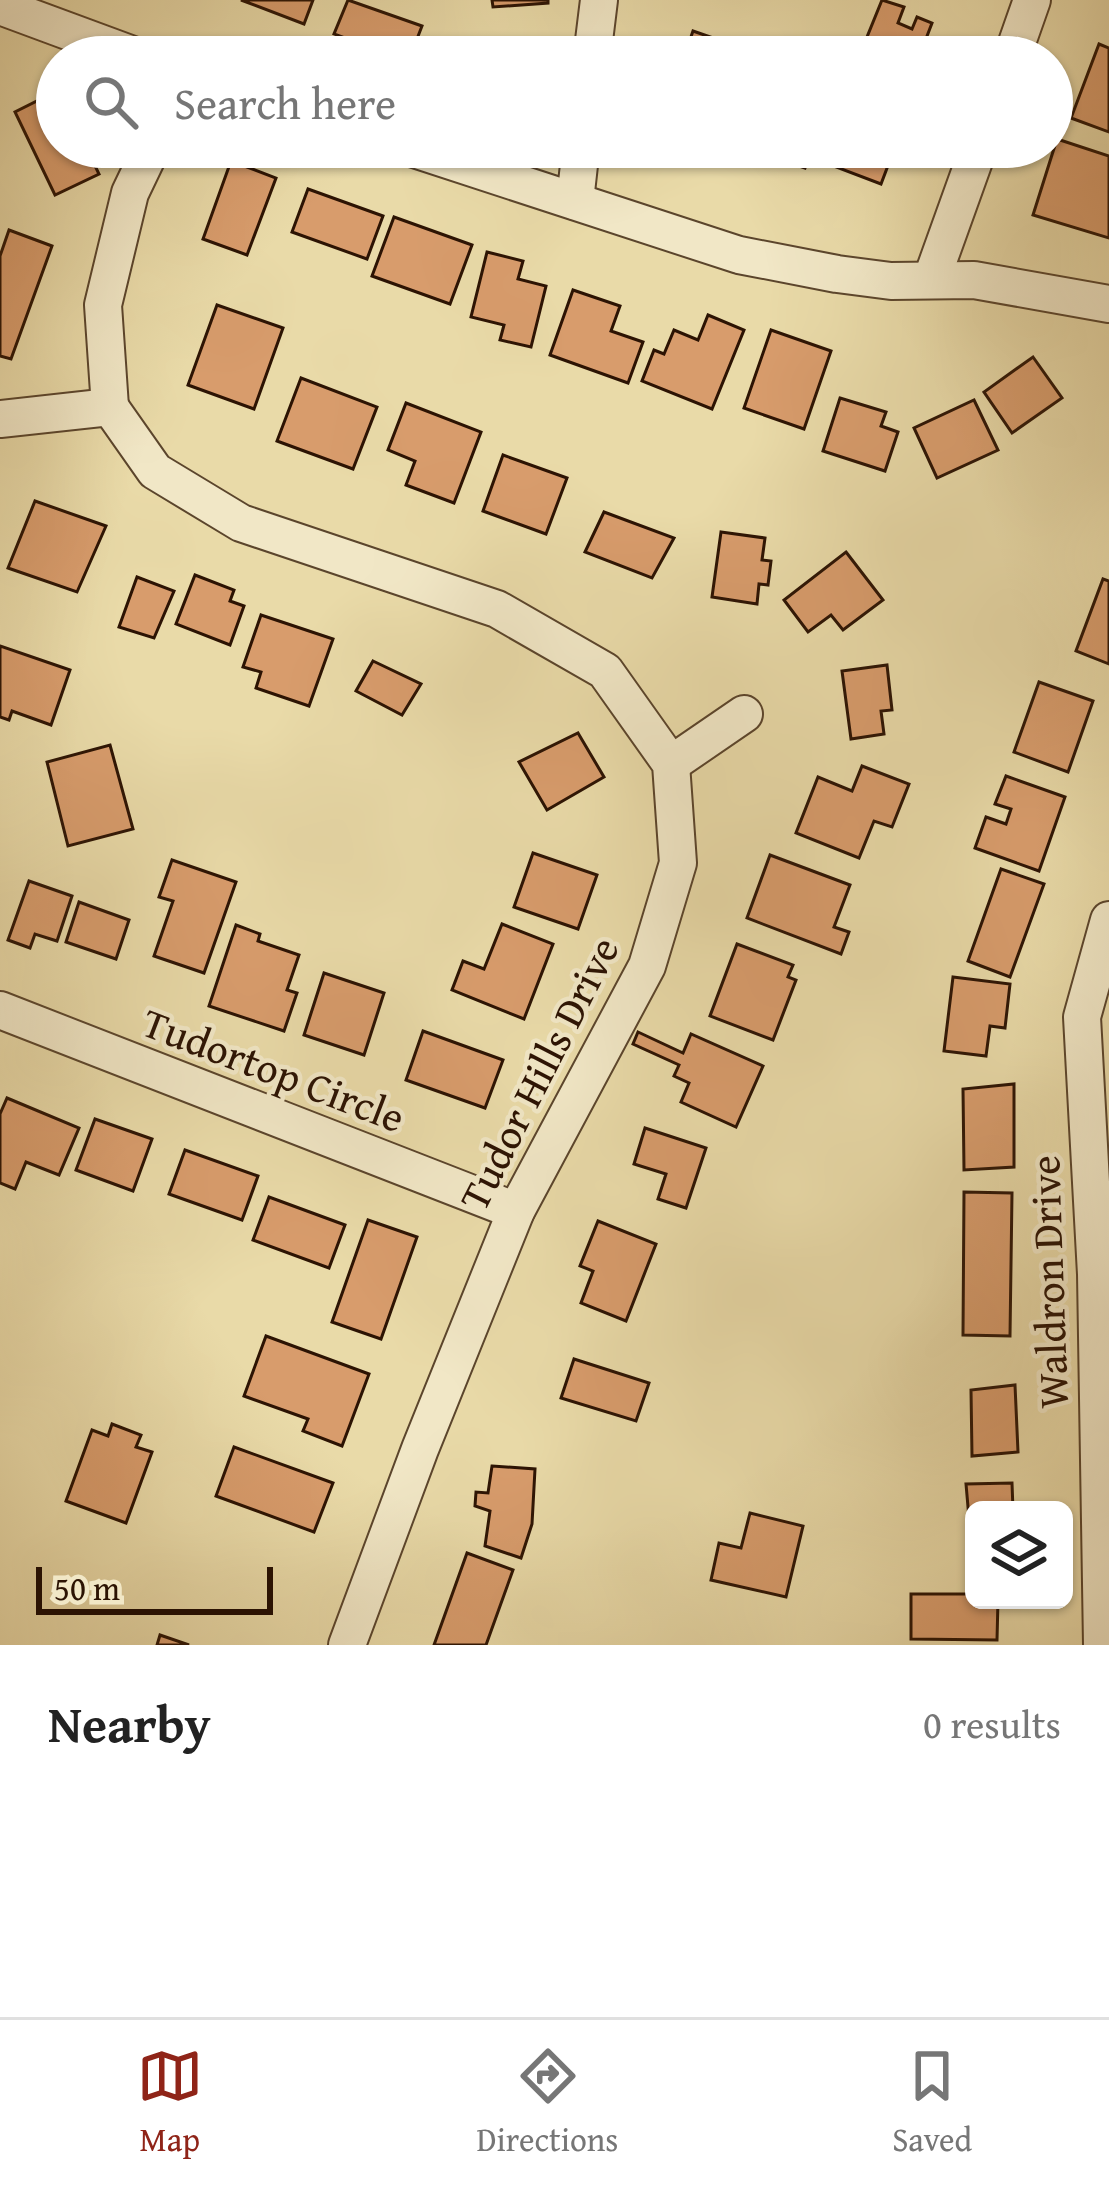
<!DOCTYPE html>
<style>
:root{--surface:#fff;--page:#f2f2f2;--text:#222;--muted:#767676;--line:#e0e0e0;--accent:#8f2418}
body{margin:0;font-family:"Gentium Book Plus",serif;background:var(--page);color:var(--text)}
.controls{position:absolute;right:36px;bottom:36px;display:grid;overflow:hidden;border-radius:18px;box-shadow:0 3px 9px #0004}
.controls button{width:108px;height:108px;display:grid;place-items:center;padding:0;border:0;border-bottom:3px solid var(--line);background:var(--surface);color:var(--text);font:60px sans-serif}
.scale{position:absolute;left:36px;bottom:30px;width:237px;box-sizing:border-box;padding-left:12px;border:6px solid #2c1303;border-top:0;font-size:33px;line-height:42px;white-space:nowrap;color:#2c1303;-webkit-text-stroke:9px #f1e7c6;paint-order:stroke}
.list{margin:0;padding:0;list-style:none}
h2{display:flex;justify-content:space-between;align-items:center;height:156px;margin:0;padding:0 48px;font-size:51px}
h2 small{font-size:39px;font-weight:400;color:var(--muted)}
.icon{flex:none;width:66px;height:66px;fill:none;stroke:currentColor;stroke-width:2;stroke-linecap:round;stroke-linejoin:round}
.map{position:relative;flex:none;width:1109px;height:1645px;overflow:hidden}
.search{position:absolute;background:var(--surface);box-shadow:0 3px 9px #0004;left:36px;right:36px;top:36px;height:132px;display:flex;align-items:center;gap:30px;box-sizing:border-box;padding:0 42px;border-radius:66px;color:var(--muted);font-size:45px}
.sheet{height:372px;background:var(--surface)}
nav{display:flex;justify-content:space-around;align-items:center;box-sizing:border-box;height:168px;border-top:3px solid var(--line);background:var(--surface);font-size:33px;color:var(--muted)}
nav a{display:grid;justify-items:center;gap:6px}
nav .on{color:var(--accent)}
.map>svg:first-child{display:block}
.building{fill:#d89c6c;stroke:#2c1303;stroke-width:3}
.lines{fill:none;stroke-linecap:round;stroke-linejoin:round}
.minor-casing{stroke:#5b452c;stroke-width:40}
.minor{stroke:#f1e7c6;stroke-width:36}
.labels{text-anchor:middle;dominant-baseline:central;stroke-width:9;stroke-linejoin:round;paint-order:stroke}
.street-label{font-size:42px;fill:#2c1303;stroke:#f1e7c6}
</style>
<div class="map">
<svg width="1109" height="1645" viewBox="0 0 1109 1645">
<rect width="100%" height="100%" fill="#e9daa8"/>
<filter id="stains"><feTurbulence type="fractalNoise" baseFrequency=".00167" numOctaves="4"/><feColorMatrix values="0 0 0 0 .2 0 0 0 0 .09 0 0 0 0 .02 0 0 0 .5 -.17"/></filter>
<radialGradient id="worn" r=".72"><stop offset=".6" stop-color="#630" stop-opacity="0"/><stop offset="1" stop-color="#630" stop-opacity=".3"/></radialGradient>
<g class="building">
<path d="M 241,0 L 313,0 L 304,24 Z"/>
<path d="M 348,0 L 422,26 L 410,57 L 396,57 L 334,34 Z"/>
<path d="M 492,0 L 548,0 L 548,3 L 493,7 Z"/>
<path d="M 882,0 L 904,7 L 898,23 L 912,29 L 917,17 L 932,23 L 919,57 L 905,57 L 865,42 Z"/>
<path d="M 693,31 L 759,54 L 758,57 L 684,57 Z"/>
<path d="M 459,39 L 511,57 L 452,57 Z"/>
<path d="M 1099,44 L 1109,48 L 1109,132 L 1071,118 Z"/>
<path d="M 57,91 L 57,147 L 86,147 L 99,174 L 55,195 L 15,112 Z"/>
<path d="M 1057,139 L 1109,156 L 1109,238 L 1033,215 Z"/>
<path d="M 744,147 L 812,147 L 805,168 Z"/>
<path d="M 844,147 L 895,147 L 881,184 L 836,167 Z"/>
<path d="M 231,161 L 276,178 L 247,255 L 203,239 Z"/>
<path d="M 308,189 L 383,216 L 367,259 L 292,232 Z"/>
<path d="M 394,217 L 472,245 L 450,304 L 372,276 Z"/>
<path d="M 9,230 L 52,246 L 11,359 L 0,356 L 0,256 Z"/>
<path d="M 487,252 L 523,261 L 518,279 L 546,286 L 531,347 L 500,340 L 504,325 L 471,317 Z"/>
<path d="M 573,290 L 620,306 L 611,331 L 643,342 L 628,383 L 550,355 Z"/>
<path d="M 217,305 L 283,328 L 254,409 L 188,385 Z"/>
<path d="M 708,315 L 744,330 L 712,409 L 642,381 L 654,350 L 664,354 L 674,330 L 698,340 Z"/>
<path d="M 771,330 L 831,351 L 804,429 L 744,408 Z"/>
<path d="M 1033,357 L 1062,398 L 1012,433 L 984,392 Z"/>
<path d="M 301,378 L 377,407 L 353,469 L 277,441 Z"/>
<path d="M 840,398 L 886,412 L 881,426 L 898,432 L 885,471 L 823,451 Z"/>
<path d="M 974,400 L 998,450 L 937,478 L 914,428 Z"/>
<path d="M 406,403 L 481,432 L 454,503 L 406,485 L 415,461 L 388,450 Z"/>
<path d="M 503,455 L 567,478 L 546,534 L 483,511 Z"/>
<path d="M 35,501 L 106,526 L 77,592 L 8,568 Z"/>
<path d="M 604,512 L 674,538 L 652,578 L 585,552 Z"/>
<path d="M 721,532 L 765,538 L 762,560 L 771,561 L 768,585 L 759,584 L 757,604 L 712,597 Z"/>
<path d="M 846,552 L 883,600 L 843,630 L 831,615 L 808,632 L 784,600 Z"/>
<path d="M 195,575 L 234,590 L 230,601 L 244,606 L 230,645 L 176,624 Z"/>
<path d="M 137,577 L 174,591 L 154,638 L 119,627 Z"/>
<path d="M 1103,579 L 1109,581 L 1109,664 L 1076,651 Z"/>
<path d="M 261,615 L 333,639 L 309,706 L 256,688 L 261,672 L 243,667 Z"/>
<path d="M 0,646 L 70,670 L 51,725 L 12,711 L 9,720 L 0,717 Z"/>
<path d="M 373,661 L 421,684 L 402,715 L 356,691 Z"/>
<path d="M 887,665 L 892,710 L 881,711 L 884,734 L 851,739 L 842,671 Z"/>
<path d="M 1039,682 L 1093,701 L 1068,772 L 1014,752 Z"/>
<path d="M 578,733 L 604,777 L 547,810 L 519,762 Z"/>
<path d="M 110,745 L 133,829 L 68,846 L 47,762 Z"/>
<path d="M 862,766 L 909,784 L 892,827 L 874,821 L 859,858 L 796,833 L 818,777 L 852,791 Z"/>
<path d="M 1006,776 L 1065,797 L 1039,871 L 975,848 L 986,817 L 1006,824 L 1011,809 L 995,804 Z"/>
<path d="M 533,853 L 597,875 L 578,929 L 514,907 Z"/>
<path d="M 770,855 L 850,885 L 834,927 L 849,932 L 841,954 L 747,918 Z"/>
<path d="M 172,860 L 236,882 L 204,973 L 154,956 L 173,901 L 159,897 Z"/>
<path d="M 1001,869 L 1044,884 L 1010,977 L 968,961 Z"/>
<path d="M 29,881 L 72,896 L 57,941 L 35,934 L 30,948 L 8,940 Z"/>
<path d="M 79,902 L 129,920 L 116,959 L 66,942 Z"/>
<path d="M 502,924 L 553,944 L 524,1019 L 452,990 L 463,961 L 484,969 Z"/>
<path d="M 236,925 L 260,934 L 258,941 L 299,955 L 287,990 L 297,993 L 284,1031 L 209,1006 Z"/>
<path d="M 737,944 L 793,965 L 788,977 L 796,980 L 773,1040 L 710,1016 Z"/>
<path d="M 324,973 L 384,993 L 364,1055 L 304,1035 Z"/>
<path d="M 953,977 L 1010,984 L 1005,1028 L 990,1026 L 986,1056 L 944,1051 Z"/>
<path d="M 423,1031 L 503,1060 L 485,1108 L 406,1080 Z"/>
<path d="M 638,1032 L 683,1053 L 691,1034 L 763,1066 L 736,1127 L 681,1102 L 689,1083 L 674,1076 L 679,1065 L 633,1044 Z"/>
<path d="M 1014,1084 L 1014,1167 L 964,1170 L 963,1089 Z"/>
<path d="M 7,1098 L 79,1128 L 59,1175 L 26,1162 L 15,1189 L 0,1183 L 0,1114 Z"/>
<path d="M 95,1119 L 152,1139 L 133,1191 L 76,1170 Z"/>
<path d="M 645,1128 L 706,1148 L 686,1208 L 658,1199 L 666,1174 L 634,1164 Z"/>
<path d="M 185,1150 L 258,1176 L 242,1220 L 169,1194 Z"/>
<path d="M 964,1192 L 1012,1193 L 1010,1336 L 963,1335 Z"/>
<path d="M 269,1197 L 345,1225 L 329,1268 L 253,1240 Z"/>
<path d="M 368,1220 L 417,1237 L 381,1339 L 332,1322 Z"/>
<path d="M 598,1221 L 656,1244 L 626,1321 L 581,1303 L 593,1271 L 580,1266 Z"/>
<path d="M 266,1336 L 369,1374 L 342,1446 L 303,1431 L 308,1419 L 244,1396 Z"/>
<path d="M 574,1359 L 649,1383 L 636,1421 L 561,1398 Z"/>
<path d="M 1015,1385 L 1018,1452 L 972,1456 L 971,1390 Z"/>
<path d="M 112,1424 L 141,1435 L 136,1447 L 152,1452 L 126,1523 L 66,1501 L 92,1430 L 108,1436 Z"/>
<path d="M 234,1447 L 333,1483 L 314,1532 L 216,1496 Z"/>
<path d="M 492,1466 L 535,1469 L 532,1524 L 521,1558 L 485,1546 L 490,1511 L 475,1506 L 476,1492 L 488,1493 Z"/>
<path d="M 1012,1483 L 1013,1510 L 974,1510 L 973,1564 L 966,1484 Z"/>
<path d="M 750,1513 L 803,1526 L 786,1597 L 711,1580 L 719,1543 L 741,1548 Z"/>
<path d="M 467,1553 L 513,1570 L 486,1645 L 434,1645 Z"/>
<path d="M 911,1594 L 974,1594 L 974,1600 L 998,1600 L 997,1640 L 911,1639 Z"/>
<path d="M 160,1635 L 189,1645 L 157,1645 Z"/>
</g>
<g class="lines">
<defs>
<g id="minor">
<path d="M 0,6 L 138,57"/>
<path d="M 592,57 L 599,0"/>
<path d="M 1012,57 L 1032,0"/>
<path d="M 408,147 L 739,255 L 837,274 L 891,281 L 974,280 L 1109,304"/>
<path d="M 575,201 L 581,147"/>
<path d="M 932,278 L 979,147"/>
<path d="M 110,407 L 155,471 L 241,523 L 497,609 L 605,671 L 671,764 L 678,863 L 647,966 L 516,1211 L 420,1449 L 347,1645"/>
<path d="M 110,407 L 103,305 L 130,193 L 152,147"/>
<path d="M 0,419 L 110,407"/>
<path d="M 671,764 L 744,714"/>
<path d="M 0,1010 L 516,1211"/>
<path d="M 1102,1645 L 1096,1274 L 1082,1017 L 1109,920"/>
</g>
</defs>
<use href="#minor" class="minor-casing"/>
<use href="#minor" class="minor"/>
</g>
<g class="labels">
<g class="street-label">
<text transform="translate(274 1069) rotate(21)">Tudortop Circle</text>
<text transform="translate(538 1073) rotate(-63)">Tudor Hills Drive</text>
<text transform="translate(1048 1282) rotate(-92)">Waldron Drive</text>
</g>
</g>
<rect width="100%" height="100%" filter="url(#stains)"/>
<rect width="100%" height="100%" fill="url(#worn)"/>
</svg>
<div class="controls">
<button><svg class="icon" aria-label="layers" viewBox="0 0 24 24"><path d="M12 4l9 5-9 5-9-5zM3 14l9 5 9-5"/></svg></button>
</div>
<div class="scale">50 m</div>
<div class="search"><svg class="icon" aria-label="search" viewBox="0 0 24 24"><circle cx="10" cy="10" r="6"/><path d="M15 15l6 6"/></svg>Search here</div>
</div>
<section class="sheet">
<h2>Nearby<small>0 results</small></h2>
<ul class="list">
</ul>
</section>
<nav>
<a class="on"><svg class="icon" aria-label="map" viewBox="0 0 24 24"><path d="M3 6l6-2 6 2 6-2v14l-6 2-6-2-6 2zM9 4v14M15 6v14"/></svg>Map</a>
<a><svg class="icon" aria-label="directions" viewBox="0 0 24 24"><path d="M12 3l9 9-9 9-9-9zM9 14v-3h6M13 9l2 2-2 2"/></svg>Directions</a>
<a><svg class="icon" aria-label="saved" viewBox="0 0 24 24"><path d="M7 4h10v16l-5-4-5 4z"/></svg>Saved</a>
</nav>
